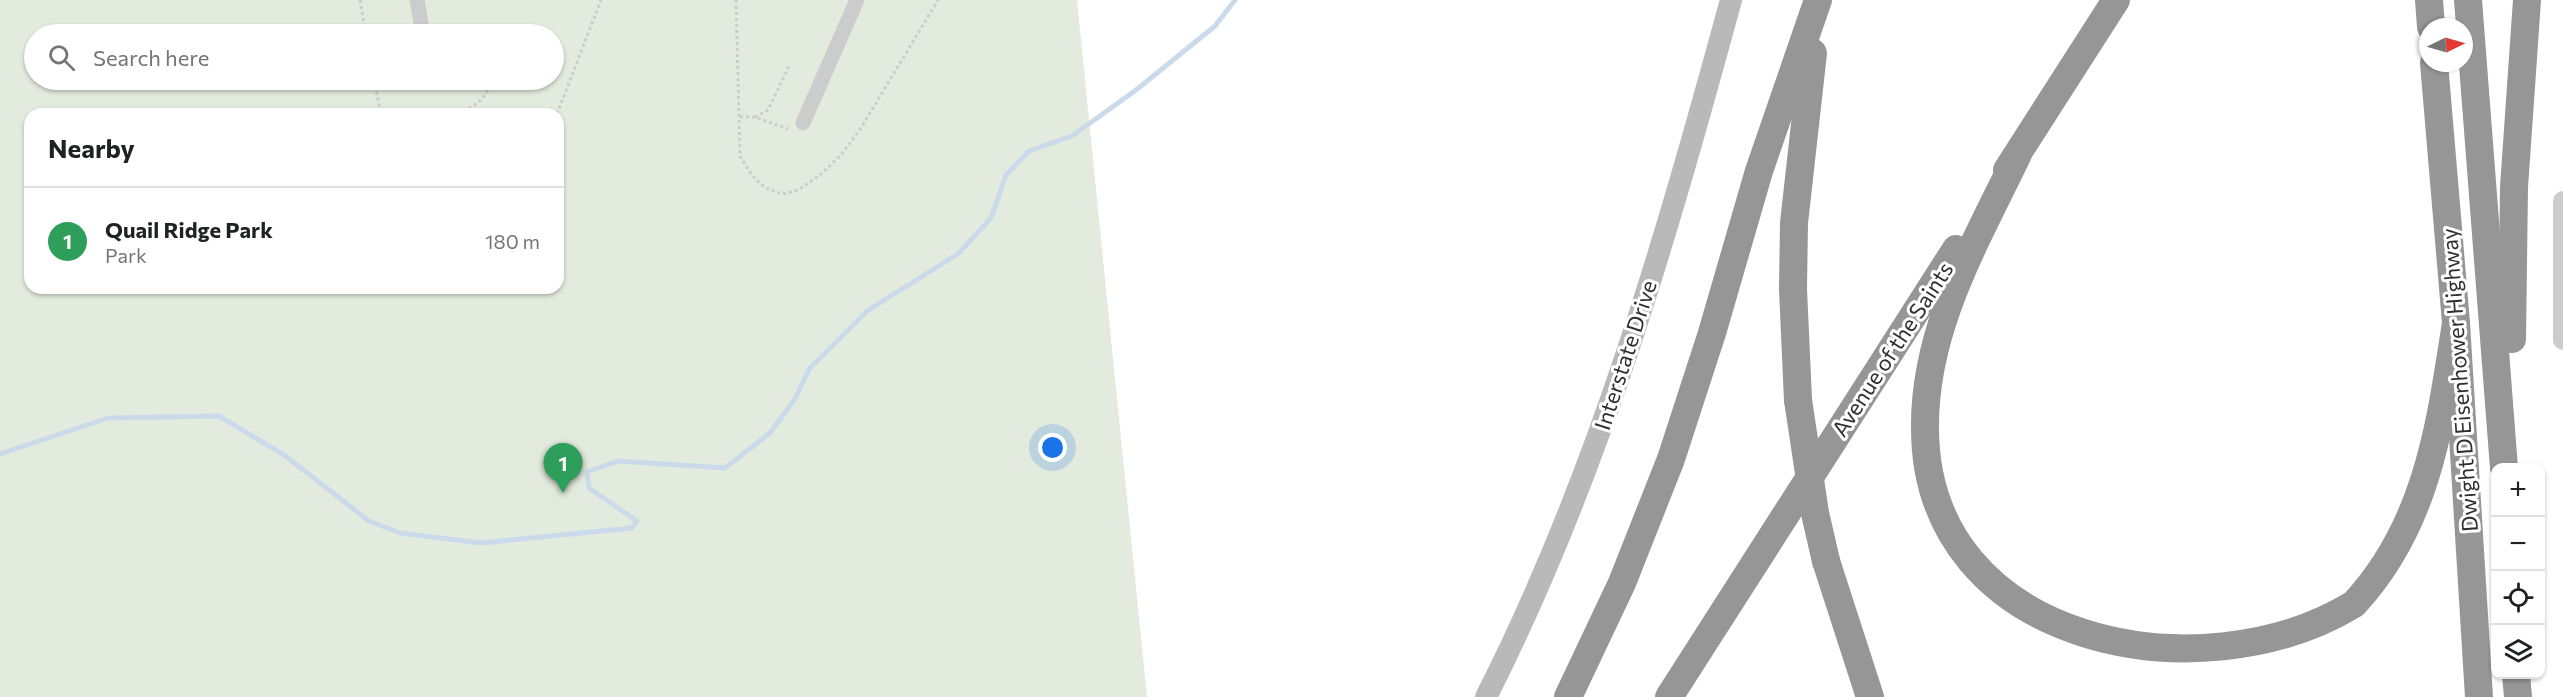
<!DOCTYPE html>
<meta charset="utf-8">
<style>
:root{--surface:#fff;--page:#f2f2f2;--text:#202124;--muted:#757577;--line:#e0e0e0;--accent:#dd423a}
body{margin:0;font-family:Commissioner,sans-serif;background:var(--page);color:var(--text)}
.controls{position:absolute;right:18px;bottom:18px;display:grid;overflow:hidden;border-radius:12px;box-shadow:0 2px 4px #0004}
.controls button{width:54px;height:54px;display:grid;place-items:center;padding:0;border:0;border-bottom:2px solid var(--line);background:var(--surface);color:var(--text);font:30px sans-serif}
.compass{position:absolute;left:2419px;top:18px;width:54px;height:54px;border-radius:50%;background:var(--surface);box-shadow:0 2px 4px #0004;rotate:85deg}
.you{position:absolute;left:1053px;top:448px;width:21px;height:21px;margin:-15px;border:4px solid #fff;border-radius:50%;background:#1a73e8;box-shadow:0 0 0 9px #1a73e833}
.badge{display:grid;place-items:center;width:39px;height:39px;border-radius:50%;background:var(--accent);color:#fff;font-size:20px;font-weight:700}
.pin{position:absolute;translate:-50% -50px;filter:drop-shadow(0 2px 3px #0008)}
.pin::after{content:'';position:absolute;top:32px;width:21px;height:18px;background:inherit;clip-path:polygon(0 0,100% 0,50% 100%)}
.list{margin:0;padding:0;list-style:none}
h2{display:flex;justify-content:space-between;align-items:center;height:78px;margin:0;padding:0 24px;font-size:26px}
h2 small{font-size:20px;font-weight:400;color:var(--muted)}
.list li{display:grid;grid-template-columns:39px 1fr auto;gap:18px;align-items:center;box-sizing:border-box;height:108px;padding:0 24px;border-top:2px solid var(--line)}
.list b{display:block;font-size:22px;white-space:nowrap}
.list p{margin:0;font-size:20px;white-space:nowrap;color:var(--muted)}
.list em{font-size:20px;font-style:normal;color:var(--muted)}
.icon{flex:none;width:33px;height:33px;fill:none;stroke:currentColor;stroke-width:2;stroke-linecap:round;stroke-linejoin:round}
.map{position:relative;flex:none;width:2563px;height:697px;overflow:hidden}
.search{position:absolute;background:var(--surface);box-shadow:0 2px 4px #0004;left:24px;top:24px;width:540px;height:66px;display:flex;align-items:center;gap:15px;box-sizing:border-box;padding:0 21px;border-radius:33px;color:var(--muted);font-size:22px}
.panel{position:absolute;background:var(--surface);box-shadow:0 2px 4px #0004;left:24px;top:108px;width:540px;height:186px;border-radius:18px}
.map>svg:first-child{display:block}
.green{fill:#e3ebde;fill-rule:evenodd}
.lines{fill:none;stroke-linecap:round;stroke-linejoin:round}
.stream{stroke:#cbdaea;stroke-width:5}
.path{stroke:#ccc;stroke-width:3;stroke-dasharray:3 3;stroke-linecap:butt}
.minor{stroke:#ccc;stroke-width:15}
.tertiary{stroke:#ccc;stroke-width:20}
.secondary{stroke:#b9b9b9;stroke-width:22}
.motorway{stroke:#969696;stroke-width:28}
.motorway-bridge{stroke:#969696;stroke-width:28}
.labels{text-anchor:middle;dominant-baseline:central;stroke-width:6;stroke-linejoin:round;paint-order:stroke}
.street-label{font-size:22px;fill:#2f2f2f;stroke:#fff}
</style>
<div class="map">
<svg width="2563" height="697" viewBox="0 0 2563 697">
<rect width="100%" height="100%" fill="#fff"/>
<path class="green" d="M 0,0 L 1077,0 L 1147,697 L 0,697 ZM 34,34 L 554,34 L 554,80 L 34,80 ZM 30,114 L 558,114 L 558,288 L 30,288 Z"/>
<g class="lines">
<path class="stream" d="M 0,454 L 108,418 L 219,416 L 284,455 L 369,521 L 400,533 L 481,543 L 632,528 L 637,521 L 589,488 L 587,472 L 618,461 L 725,468 L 770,433 L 795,399 L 809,369 L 867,311 L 958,254 L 991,218 L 1006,175 L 1029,151 L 1072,136 L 1136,90 L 1215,26 L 1235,0"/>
<g class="path">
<path d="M 360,0 L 366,34"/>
<path d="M 736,0 L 740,156 L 751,174 L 765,188 L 783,194 L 798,190 L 819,176 L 841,155 L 861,128 L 938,0"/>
<path d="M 374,80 L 381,114"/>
<path d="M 460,114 L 460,111 C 477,108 488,95 491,80"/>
<path d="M 557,114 L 601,0"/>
<path d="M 740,117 L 755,117 L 788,129"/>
<path d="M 755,117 L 768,110 L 789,66"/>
</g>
<g class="minor">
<path d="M 417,0 L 423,34"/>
<path d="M 803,123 L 857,0"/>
</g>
<path class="tertiary" d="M 2563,201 L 2563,340"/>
<path class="secondary" d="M 1486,697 C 1598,477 1666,238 1731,0"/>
<g class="motorway">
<path d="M 2429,0 L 2431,27"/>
<path d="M 2468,0 L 2504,468"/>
<path d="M 2434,63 L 2456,323 L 2479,697"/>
<path d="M 2018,154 C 1976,242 1924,328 1925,428 C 1925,646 2202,697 2354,604 C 2428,524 2440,425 2456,323"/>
<path d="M 2007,170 L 2116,0"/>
<path d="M 2512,339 L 2514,187 L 2527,0"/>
<path d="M 1798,400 L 1793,289 L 1794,223 L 1813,53"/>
<path d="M 1826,561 L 1870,697"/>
<path d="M 2516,674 L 2518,697"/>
<path d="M 1568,697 L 1622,583 L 1671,459 L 1712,333 L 1759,171 L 1818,0"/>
<path d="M 1669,697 L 1956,249"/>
</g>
<path class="motorway-bridge" d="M 1798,400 L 1815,513 L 1826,561"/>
</g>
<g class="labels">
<g class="street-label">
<text transform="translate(1892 349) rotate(-57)">Avenue of the Saints</text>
<text transform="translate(1625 355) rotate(-72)">Interstate Drive</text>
<text transform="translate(2459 380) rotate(-94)">Dwight D Eisenhower Highway</text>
</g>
</g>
</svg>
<div class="controls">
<button>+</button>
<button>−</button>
<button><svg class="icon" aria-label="locate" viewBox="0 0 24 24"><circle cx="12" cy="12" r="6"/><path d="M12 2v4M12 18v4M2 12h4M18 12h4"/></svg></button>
<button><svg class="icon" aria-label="layers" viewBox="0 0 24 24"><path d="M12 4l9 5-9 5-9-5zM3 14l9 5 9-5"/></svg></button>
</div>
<svg class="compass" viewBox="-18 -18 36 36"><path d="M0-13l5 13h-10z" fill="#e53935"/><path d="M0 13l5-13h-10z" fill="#757577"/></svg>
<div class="you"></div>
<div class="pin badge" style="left:563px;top:493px;background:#2e9e5b">1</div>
<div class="search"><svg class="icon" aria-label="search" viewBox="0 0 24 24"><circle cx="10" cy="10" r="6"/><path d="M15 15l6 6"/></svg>Search here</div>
<section class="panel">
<h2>Nearby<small></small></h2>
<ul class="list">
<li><span class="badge" style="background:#2e9e5b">1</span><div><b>Quail Ridge Park</b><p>Park</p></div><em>180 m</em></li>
</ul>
</section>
</div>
